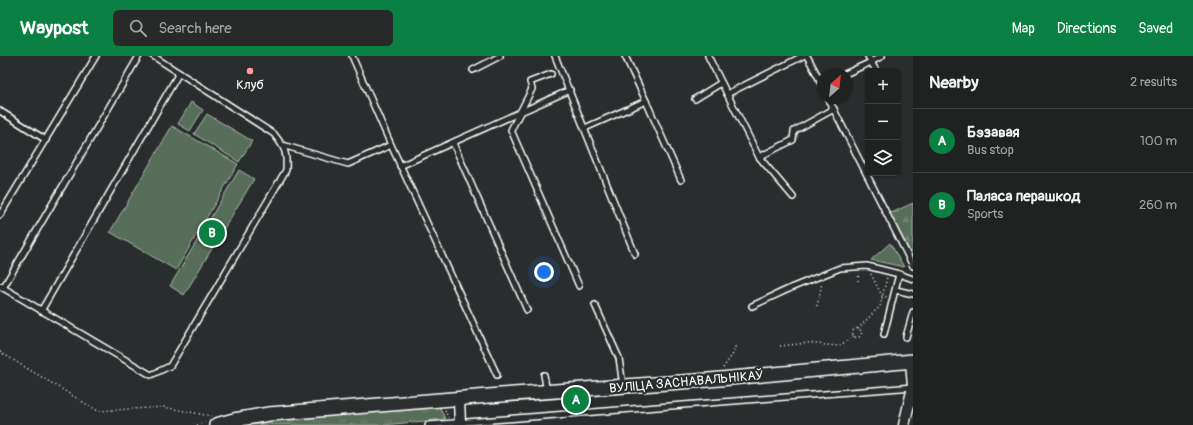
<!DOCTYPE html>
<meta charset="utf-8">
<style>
:root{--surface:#202222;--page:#282a2a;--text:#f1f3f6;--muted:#a2a4a5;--line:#3d3f40;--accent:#0b8043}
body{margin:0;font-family:Pangolin,sans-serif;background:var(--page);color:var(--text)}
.controls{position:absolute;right:12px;top:12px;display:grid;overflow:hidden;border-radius:6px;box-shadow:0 1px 3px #0004}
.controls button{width:36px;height:36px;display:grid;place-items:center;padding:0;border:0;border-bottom:1px solid var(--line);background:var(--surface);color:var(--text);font:20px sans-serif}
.compass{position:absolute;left:817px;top:12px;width:36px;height:36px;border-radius:50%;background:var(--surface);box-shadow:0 1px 3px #0004;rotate:27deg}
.you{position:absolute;left:544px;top:216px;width:14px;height:14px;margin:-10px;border:3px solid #fff;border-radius:50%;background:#1a73e8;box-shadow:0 0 0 6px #1a73e833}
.badge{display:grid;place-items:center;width:26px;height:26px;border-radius:50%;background:var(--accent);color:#fff;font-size:13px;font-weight:700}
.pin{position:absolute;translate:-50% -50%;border:2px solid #fff;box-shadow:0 1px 4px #0006}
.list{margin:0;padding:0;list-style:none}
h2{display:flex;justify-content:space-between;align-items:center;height:52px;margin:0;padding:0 16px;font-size:17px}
h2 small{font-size:13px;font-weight:400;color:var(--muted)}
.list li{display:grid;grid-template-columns:26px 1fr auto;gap:12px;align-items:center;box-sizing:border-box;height:64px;padding:0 16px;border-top:1px solid var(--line)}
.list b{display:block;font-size:15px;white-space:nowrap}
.list p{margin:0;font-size:13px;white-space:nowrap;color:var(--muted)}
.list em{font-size:13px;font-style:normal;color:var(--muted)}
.icon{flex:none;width:22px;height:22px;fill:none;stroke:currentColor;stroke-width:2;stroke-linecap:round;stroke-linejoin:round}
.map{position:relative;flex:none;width:913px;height:369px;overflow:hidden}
header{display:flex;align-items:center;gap:24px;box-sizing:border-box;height:56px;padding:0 20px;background:var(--accent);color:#fff}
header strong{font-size:19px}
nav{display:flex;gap:22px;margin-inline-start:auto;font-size:14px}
.search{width:280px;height:36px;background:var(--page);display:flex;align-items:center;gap:10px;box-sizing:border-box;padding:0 14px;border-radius:6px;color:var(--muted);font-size:15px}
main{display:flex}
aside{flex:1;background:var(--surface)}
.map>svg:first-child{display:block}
.grass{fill:url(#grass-tufts);stroke:#abb6ac}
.forest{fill:url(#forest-firs);stroke:#abb6ac}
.green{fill:#576e5a;stroke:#abb6ac}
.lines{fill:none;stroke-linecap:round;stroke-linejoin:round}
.service-casing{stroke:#fff;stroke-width:8}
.minor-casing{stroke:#fff;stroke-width:13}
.secondary-casing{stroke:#fff;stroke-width:16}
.path{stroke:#fff;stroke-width:1.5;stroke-dasharray:1 3;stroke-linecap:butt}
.service{stroke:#2a2d2e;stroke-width:5}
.minor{stroke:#2a2d2e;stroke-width:10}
.secondary{stroke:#2a2d2e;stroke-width:13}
.poi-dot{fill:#ff9aa2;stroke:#2a2d2e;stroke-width:1.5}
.labels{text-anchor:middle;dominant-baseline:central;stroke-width:4;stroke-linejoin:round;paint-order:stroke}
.poi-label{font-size:13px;fill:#fff;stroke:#2a2d2e}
.street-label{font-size:13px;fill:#fff;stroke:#2a2d2e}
</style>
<header>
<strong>Waypost</strong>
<div class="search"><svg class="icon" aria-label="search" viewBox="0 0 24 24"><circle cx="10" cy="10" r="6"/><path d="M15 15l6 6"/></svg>Search here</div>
<nav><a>Map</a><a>Directions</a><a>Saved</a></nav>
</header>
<main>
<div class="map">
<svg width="913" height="369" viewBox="0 0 913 369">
<defs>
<pattern id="grass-tufts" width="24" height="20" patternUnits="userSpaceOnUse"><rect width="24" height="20" fill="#576e5a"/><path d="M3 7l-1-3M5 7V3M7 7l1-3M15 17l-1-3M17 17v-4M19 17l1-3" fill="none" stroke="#708473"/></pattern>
<pattern id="forest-firs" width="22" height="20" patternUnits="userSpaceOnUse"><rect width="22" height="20" fill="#576e5a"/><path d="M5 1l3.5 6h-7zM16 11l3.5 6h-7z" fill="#708473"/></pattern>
</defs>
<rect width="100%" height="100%" fill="#2a2d2e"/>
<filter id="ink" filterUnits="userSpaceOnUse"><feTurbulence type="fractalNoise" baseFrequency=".025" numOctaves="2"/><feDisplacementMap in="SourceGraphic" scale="8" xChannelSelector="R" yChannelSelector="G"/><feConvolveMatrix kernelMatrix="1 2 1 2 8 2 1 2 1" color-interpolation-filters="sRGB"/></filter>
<g filter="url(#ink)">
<path class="grass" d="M 439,349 L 445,363 L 384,369 L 234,369 L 257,364 Z"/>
<path class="forest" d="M 913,147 L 913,210 L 887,159 Z"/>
<g class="green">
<path d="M 191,46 L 203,54 L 190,75 L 178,68 Z"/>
<path d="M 207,58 L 252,85 L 239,106 L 194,78 Z"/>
<path d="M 172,70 L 238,108 L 176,214 L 110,176 Z"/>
<path d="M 239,114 L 254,123 L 184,239 L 170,230 Z"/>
<path d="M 890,187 L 904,211 L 871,204 Z"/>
</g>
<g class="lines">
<defs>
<g id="service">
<path d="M 352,0 L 391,89 L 497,319"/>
<path d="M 555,0 L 635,198"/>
<path d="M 625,0 L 646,45"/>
<path d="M 708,0 L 759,101 L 793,141"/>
<path d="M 807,0 L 823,30"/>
<path d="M 868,0 L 876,15"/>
<path d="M 473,14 L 500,0"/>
<path d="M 551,18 L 530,26 L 532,33 L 511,74 L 579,230"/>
<path d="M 845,18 L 871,6 L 882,0"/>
<path d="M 727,38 L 803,0"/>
<path d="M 828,42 L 913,210"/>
<path d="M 695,43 L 721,27"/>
<path d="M 0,55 L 46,84"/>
<path d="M 585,72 L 646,45 L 681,124"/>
<path d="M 453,87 L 527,254"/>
<path d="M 282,89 L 348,108 L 391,89"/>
<path d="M 759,101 L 793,84 L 794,75 L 834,53"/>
<path d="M 400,110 L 570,34"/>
<path d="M 0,159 L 96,0"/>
<path d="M 0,230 L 151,319 L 170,310 L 286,114 C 287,96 285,92 274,78 L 153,0"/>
<path d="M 3,232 L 139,0"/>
<path d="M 896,234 L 913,238"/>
<path d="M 595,249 L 619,302 L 623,330"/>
<path d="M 752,250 L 793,231 L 840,212 L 867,210 L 899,218"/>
<path d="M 41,255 L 179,17"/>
<path d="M 884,278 L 899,218 L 913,223"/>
<path d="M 906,281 L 913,256"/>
<path d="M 544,319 L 547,336"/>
<path d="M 428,369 L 913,331"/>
</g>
<g id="minor">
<path d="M 459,343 L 460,369"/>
<path d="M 904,369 L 913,331 L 911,305"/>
</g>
<path id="secondary" d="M 216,369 L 234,364 L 269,358 L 501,339 L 709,324 L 913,305"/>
</defs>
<use href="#service" class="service-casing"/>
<use href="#minor" class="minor-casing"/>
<use href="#secondary" class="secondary-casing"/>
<g class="path">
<path d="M 871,218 L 882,240 L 887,241"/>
<path d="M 858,225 L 859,217"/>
<path d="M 817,250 L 822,227"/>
<circle cx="857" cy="277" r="4.5"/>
<path d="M 858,273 L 875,255 L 880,251 L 887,221"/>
<path d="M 780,290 L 808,287 L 837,290 L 842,288 L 854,280"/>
<path d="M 0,296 L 98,355 L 163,351 L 211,360"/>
<path d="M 723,312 L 733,298 L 736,288"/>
<path d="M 566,351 L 570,347 L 570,345"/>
<path d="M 445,354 L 448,362"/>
<path d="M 197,369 L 205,366"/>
</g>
<use href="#service" class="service"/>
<use href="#minor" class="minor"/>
<use href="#secondary" class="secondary"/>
</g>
</g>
<circle class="poi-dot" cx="250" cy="15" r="4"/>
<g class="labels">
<g class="poi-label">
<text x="250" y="29">Клуб</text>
</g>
<g class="street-label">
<text transform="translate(686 326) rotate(-5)">ВУЛІЦА ЗАСНАВАЛЬНІКАЎ</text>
</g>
</g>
</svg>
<div class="controls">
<button>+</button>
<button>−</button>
<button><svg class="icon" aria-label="layers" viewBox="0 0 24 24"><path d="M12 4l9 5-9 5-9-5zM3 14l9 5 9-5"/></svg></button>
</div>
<svg class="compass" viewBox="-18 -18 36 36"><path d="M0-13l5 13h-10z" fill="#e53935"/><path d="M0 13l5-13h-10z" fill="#a2a4a5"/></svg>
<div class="you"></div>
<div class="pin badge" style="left:576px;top:344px">A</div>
<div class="pin badge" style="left:212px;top:177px">B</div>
</div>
<aside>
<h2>Nearby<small>2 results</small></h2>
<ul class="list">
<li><span class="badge">A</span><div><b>Бэзавая</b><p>Bus stop</p></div><em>100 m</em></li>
<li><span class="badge">B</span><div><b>Паласа перашкод</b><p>Sports</p></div><em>260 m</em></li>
</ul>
</aside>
</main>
